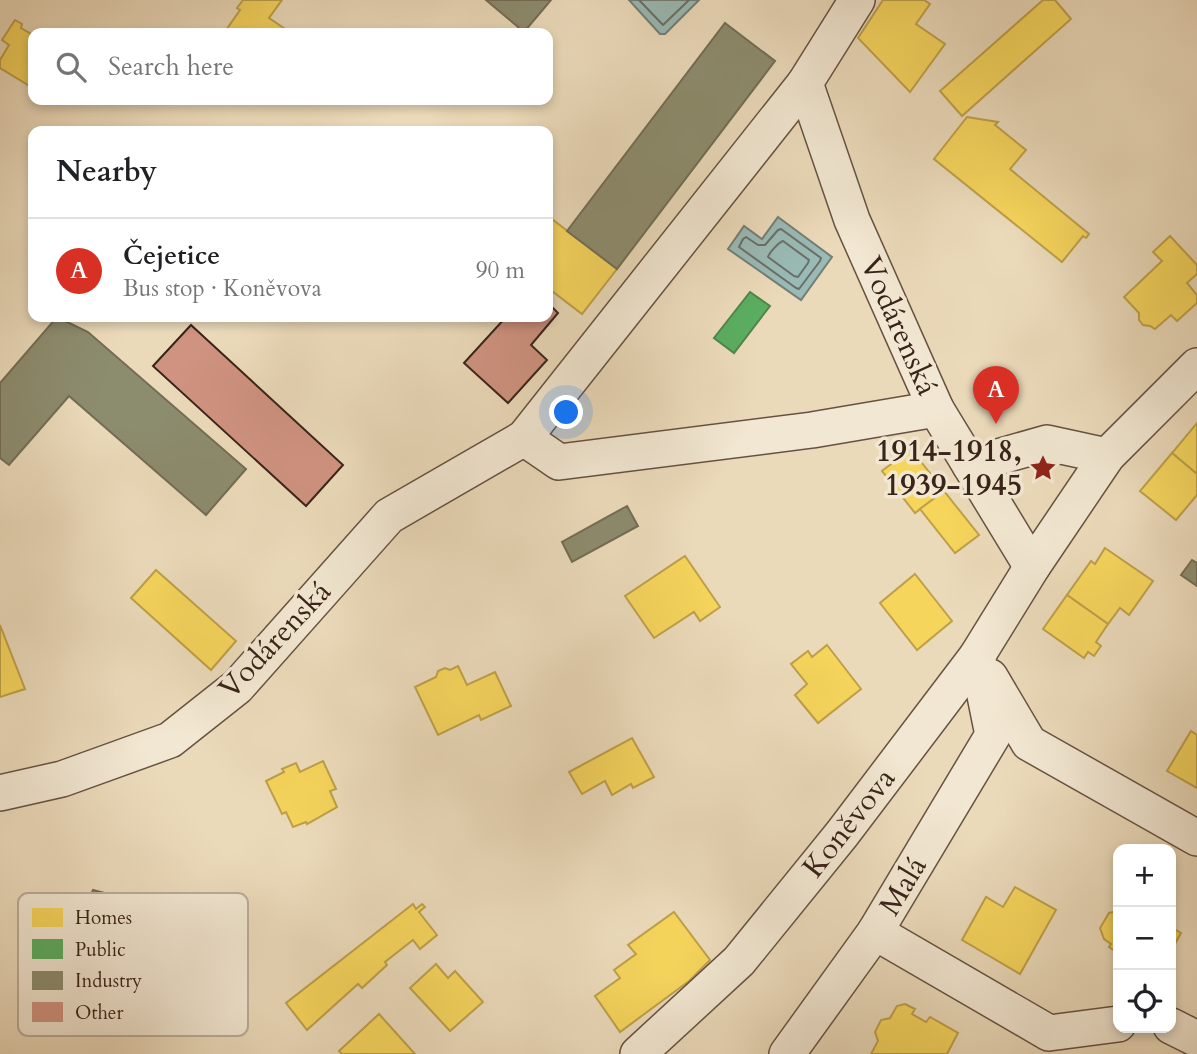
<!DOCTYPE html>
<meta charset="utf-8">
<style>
:root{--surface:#fff;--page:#f2f2f2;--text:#202124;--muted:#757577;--line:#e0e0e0;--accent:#d93025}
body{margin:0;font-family:Cardo,serif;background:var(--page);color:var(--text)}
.controls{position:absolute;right:21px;bottom:21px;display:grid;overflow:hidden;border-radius:14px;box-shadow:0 4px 10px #0003}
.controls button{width:63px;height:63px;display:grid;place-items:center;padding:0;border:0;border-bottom:2px solid var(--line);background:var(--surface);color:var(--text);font:35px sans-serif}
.you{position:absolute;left:567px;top:413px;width:24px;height:24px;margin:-18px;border:5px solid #fff;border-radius:50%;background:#1a73e8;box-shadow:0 0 0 10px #1a73e833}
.badge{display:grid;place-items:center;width:46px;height:46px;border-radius:50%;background:var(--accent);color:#fff;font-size:23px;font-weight:700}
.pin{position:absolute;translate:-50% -58px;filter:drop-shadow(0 2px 4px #0008)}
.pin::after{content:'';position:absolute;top:37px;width:24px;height:21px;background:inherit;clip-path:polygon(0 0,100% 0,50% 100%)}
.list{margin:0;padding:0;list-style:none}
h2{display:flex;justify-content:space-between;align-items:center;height:91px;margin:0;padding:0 28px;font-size:30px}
h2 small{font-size:23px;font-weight:400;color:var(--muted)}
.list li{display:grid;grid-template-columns:46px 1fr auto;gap:21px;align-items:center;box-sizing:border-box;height:105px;padding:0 28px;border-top:2px solid var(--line)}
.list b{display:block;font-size:26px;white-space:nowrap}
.list p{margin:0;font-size:23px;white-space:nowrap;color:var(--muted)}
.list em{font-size:23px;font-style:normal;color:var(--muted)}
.icon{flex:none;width:38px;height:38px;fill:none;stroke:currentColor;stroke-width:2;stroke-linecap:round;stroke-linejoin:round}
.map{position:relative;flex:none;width:1197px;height:1054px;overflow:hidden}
.search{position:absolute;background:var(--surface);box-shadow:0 4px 10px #0003;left:28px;top:28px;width:525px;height:77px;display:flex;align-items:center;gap:18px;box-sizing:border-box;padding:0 24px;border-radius:14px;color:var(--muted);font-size:26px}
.panel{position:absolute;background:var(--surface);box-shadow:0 4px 10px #0003;left:28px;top:126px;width:525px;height:196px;border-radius:14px}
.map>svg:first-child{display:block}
.water{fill:#99bab5;stroke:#737e77;stroke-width:2}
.homes{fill:#f6d55c;stroke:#bda048;stroke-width:2}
.public{fill:#5aae61;stroke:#50854c;stroke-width:2}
.industry{fill:#8c8c6e;stroke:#736d55;stroke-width:2}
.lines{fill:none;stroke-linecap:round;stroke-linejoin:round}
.shore{stroke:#696f68;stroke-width:2}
.building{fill:#d09381;stroke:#39241a;stroke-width:2}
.minor-casing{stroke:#665242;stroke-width:38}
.minor{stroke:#f2e7d2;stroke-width:35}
.labels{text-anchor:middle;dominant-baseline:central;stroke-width:7;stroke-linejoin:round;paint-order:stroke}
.street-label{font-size:30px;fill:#39241a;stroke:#f2e7d2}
.poi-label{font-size:30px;font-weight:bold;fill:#39241a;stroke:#f2e7d2;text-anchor:end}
.key{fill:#f2e7d2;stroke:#baac9b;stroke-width:2}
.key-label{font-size:19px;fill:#39241a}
</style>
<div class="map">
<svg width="1197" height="1054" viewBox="0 0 1197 1054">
<rect width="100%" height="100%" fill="#ebdaba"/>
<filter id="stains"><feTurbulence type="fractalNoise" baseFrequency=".00286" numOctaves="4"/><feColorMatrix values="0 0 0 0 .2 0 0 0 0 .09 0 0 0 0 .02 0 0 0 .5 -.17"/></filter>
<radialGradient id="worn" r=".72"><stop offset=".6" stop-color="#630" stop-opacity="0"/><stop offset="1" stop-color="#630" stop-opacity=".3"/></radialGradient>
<g class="water">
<path d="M 629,0 L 699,0 L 665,34 L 660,34 Z"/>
<path d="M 778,217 L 832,257 L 801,300 L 728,249 L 744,226 L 762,239 Z"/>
</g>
<g class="homes">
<path d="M 243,0 L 282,0 L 269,18 L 291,33 L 224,33 L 240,10 L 237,8 Z"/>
<path d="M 883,0 L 924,0 L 930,4 L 916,24 L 945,44 L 910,92 L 858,38 Z"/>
<path d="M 1043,0 L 1055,0 L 1071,19 L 962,116 L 940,91 Z"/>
<path d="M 15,20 L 22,24 L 21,28 L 33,35 L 33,88 L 0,68 L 0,60 L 9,45 L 2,40 Z"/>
<path d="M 967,117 L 998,122 L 995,125 L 1026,150 L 1010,169 L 1089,234 L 1086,238 L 1083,236 L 1062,262 L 934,159 Z"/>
<path d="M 548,216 L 617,269 L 582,314 L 548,288 Z"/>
<path d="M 1170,236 L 1197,265 L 1197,274 L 1187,283 L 1197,295 L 1197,303 L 1177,321 L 1171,315 L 1155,329 L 1150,326 L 1143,325 L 1139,320 L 1139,313 L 1124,297 L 1162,261 L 1153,252 Z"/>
<path d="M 1197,423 L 1197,474 L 1172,453 Z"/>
<path d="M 911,449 L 944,491 L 915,513 L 882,471 Z"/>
<path d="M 1172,453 L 1197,474 L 1197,495 L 1176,520 L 1140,491 Z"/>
<path d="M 944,491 L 979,535 L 955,553 L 920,509 Z"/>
<path d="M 1105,548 L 1153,581 L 1129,615 L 1120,608 L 1108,624 L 1067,595 L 1091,561 L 1095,564 Z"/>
<path d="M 685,556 L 720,607 L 700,621 L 694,612 L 654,638 L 625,596 Z"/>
<path d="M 156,570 L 236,641 L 211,670 L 131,598 Z"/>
<path d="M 915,574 L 952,621 L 917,650 L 880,603 Z"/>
<path d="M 1067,595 L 1108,624 L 1096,642 L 1101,646 L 1094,656 L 1088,652 L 1084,658 L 1043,629 Z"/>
<path d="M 0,625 L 25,689 L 0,697 Z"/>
<path d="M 827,645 L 861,689 L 818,723 L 795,695 L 807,684 L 791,664 L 808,651 L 812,657 Z"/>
<path d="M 458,666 L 467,685 L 495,672 L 511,706 L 481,720 L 479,715 L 438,735 L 415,687 L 436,677 L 438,671 L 445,668 L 450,670 Z"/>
<path d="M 1191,731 L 1197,735 L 1197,788 L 1167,771 Z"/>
<path d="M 632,738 L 654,777 L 633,788 L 631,784 L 612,795 L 605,781 L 582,794 L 569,772 Z"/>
<path d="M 323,761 L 336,789 L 330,791 L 337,807 L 307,824 L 306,822 L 293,827 L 286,812 L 282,814 L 266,781 L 284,772 L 282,769 L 296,763 L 300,772 Z"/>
<path d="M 1015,887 L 1056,910 L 1020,974 L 962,940 L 986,897 L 1003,907 Z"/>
<path d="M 413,904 L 416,909 L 422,904 L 425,907 L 419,912 L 437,935 L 420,949 L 413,940 L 385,962 L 387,965 L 362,988 L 358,984 L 307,1030 L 286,1003 Z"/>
<path d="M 1118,911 L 1118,953 L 1109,947 L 1111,944 L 1104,939 L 1100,928 L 1109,913 Z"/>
<path d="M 674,912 L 710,960 L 689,981 L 620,1032 L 595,996 L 620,978 L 614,970 L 636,954 L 628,945 Z"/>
<path d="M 1171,927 L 1181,933 L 1171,951 Z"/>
<path d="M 436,964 L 448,978 L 455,971 L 483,1002 L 450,1031 L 410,988 Z"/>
<path d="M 905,1004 L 915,1009 L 912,1014 L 926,1022 L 930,1017 L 958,1033 L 947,1054 L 871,1054 L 878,1041 L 875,1032 L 881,1020 L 890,1018 L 897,1006 Z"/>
<path d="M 379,1014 L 415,1054 L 342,1054 L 339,1051 Z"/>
</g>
<path class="public" d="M 750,292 L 770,306 L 734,353 L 714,338 Z"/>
<g class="industry">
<path d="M 486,0 L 551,0 L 524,32 Z"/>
<path d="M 725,23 L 775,61 L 617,269 L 567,231 Z"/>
<path d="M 57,317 L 88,332 L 246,469 L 206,515 L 69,396 L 9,465 L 0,458 L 0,383 Z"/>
<path d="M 627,506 L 638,526 L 572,562 L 562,542 Z"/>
<path d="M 1192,560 L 1197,563 L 1197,586 L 1181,575 Z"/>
<path d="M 93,890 L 112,895 L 94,934 L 77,927 Z"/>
</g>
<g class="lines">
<g class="shore">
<path d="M 639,0 L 663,25 L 689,0"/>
<path d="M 781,229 L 821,258 L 820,261 L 799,289 L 796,288 L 739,247 L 743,239 L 746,237 L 758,245 L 765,245 L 778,230 Z"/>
<path d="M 783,241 L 809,260 L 808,263 L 798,277 L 794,276 L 768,257 C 769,253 779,242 783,241 Z"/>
</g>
</g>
<g class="building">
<path d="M 548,303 L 558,313 L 531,345 L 547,360 L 508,403 L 464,363 L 506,317 L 548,317 Z"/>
<path d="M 191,325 L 343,465 L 306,506 L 153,366 Z"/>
</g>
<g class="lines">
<defs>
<g id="minor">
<path d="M 805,83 L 852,220 L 936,409 L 1032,567"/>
<path d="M 524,438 L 559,462 L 812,430 L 936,409"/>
<path d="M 970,465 L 1047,443 L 1107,456"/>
<path d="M 977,656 L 993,735 L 875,932 L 1049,1033 L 1118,1024"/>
<path d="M 990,677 L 1029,743 L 1197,838"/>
<path d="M 0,793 L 62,779 L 170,740 L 237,687 L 389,516 L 524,438 L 805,83 L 857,0"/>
<path d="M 1171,1026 L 1197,1039"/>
<path d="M 638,1054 L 739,961 L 842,834 L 977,656 L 1032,567 L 1107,456 L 1197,366"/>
<path d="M 787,1054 L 875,932"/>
</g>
</defs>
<use href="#minor" class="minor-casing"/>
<use href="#minor" class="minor"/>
</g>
<defs>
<symbol id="sight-bare" viewBox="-9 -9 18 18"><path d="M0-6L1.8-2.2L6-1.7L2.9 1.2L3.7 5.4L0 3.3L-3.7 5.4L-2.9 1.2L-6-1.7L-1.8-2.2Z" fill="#8f2418" stroke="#f2e7d2" stroke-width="2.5" paint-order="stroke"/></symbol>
</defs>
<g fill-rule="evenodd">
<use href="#sight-bare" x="1024" y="449" width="38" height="38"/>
</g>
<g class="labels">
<g class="street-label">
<text transform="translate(899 326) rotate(66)">Vodárenská</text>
<text transform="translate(275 640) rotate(-47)">Vodárenská</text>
<text transform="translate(849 823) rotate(-52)">Koněvova</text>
<text transform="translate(903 886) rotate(-59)">Malá</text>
</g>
<g class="poi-label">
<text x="1022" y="451">1914-1918,<tspan x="1022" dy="34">1939-1945</tspan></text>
</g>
</g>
<rect x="18" y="893" width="230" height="143" rx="10" class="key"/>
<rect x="32" y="908" width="31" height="19" fill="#f6d55c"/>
<rect x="32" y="939" width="31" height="20" fill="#5aae61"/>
<rect x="32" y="971" width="31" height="19" fill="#8c8c6e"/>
<rect x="32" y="1002" width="31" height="20" fill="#d09381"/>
<g class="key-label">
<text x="75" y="924">Homes</text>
<text x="75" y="956">Public</text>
<text x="75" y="987">Industry</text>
<text x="75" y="1019">Other</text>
</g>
<rect width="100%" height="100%" filter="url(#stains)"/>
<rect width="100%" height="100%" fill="url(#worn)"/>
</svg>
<div class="controls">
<button>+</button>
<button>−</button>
<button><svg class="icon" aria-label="locate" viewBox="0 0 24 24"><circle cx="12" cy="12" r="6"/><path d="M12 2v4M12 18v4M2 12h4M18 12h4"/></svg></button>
</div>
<div class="you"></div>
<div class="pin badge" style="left:996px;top:424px">A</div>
<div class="search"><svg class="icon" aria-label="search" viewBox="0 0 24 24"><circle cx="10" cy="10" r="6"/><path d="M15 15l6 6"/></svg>Search here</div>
<section class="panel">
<h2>Nearby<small></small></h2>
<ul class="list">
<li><span class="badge">A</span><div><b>Čejetice</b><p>Bus stop · Koněvova</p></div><em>90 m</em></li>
</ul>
</section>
</div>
